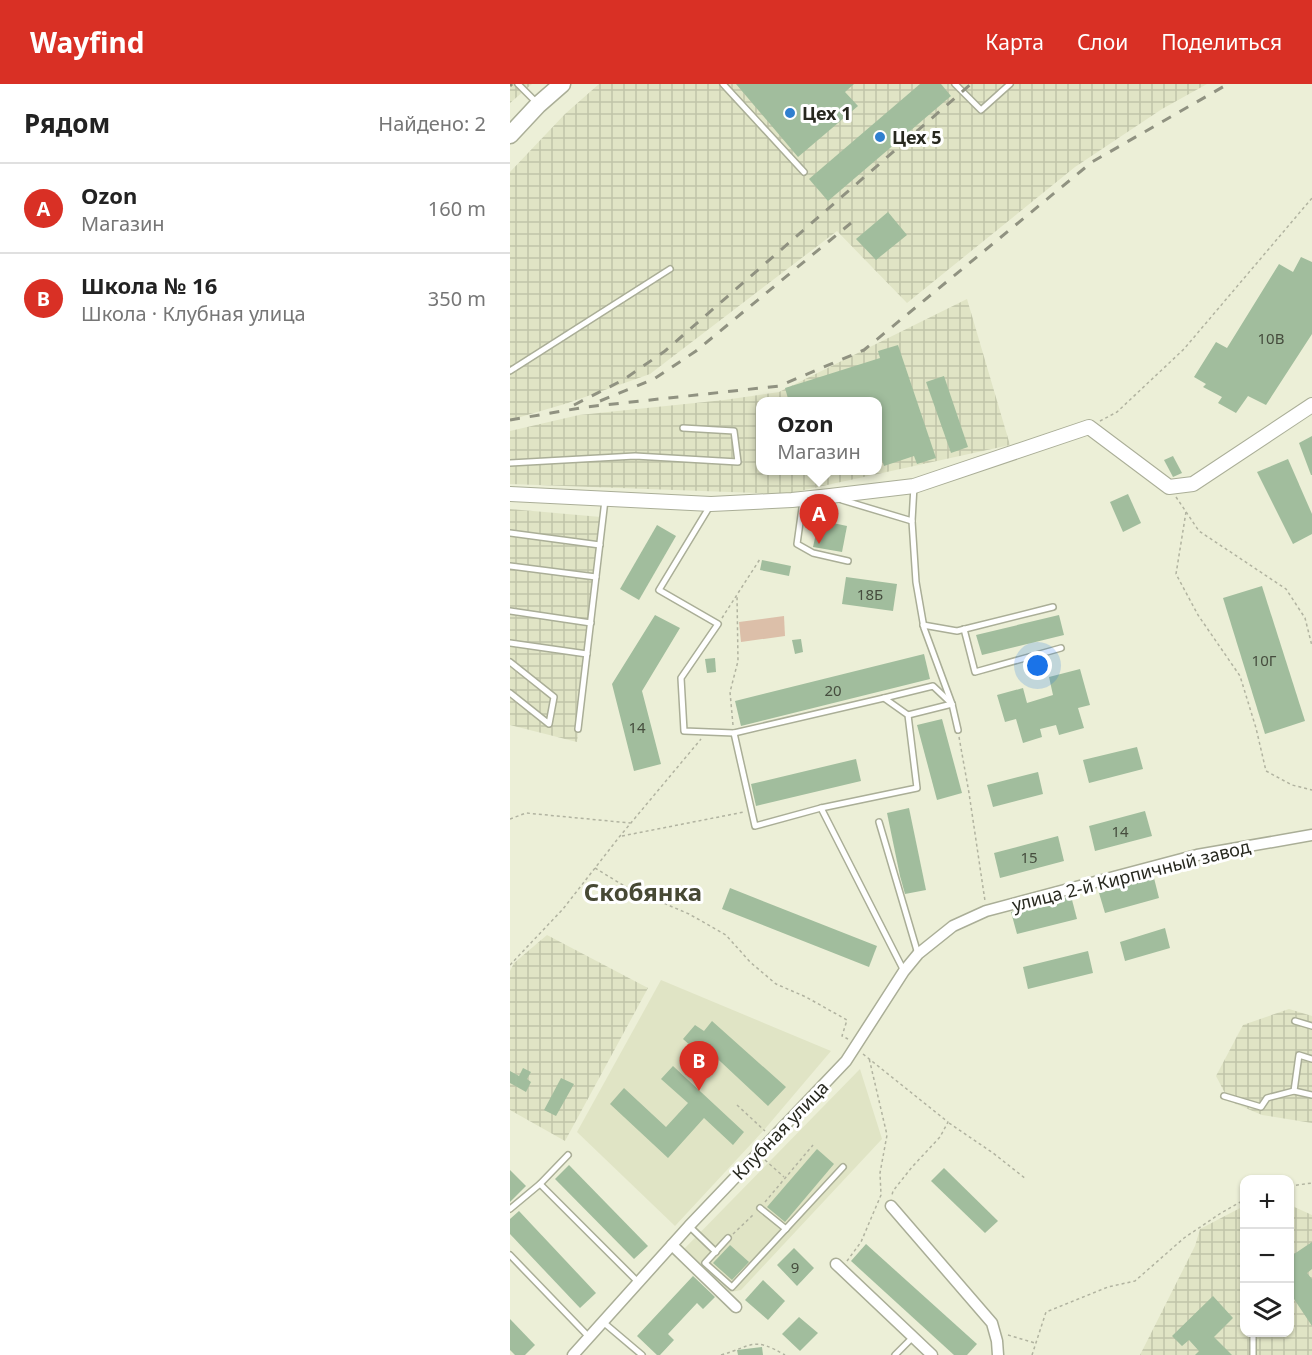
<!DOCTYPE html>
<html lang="ru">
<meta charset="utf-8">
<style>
:root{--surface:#fff;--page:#f2f2f2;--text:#222;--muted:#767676;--line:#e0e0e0;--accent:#d93025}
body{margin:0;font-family:"Noto Sans",sans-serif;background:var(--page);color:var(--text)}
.controls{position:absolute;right:18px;bottom:18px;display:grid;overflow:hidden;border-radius:12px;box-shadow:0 2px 4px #0004}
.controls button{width:54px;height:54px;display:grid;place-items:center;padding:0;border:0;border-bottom:2px solid var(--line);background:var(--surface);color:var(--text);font:30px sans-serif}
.you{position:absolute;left:528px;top:582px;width:21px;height:21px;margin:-15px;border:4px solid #fff;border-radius:50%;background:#1a73e8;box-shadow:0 0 0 9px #1a73e833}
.badge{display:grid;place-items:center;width:39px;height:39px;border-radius:50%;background:var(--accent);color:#fff;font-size:20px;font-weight:700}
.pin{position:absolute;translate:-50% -50px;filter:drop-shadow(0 2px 3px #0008)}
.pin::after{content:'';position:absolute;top:32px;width:21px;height:18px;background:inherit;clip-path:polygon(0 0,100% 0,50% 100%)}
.popup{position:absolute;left:246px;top:313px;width:126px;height:78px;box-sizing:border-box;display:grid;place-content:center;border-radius:12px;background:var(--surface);filter:drop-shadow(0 2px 4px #0005);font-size:20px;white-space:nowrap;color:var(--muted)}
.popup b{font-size:22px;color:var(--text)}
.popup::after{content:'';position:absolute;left:50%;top:100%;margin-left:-12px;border:12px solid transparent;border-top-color:var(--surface)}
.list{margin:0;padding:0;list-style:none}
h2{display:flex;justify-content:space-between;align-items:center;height:78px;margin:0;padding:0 24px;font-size:26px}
h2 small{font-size:20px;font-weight:400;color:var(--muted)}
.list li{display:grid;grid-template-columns:39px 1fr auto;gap:18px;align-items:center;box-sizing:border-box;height:90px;padding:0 24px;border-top:2px solid var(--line)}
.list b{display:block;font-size:22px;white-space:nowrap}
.list p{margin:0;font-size:20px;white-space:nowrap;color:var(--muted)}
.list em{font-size:20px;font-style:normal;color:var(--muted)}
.icon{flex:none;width:33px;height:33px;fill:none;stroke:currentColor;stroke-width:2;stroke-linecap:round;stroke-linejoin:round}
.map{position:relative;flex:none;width:802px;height:1271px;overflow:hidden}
header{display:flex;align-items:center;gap:36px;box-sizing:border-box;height:84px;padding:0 30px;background:var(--accent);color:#fff}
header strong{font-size:28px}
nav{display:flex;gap:33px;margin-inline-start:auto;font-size:21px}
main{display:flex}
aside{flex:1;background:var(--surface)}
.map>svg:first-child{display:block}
.built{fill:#e0e4c5}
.industrial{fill:url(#industrial-grid);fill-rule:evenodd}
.pitch{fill:#dcbfa9}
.building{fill:#a1bd9d}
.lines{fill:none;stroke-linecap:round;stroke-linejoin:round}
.service-casing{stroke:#aaae97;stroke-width:8}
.minor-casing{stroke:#aaae97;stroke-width:13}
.tertiary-casing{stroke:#aaae97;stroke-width:16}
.secondary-casing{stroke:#aaae97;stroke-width:19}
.path{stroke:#b1b3a0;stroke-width:1.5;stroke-dasharray:3 3;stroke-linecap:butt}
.service{stroke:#fff;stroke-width:5}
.minor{stroke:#fff;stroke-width:10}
.tertiary{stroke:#fff;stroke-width:14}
.secondary{stroke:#fff;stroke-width:16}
.rail{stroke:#909281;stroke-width:3;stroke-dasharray:10 10;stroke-linecap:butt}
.poi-dot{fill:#307fcf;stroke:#fff;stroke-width:2}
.labels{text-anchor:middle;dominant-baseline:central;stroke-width:6;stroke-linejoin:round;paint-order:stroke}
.number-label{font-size:15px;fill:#464d3e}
.poi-label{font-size:18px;font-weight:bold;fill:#27281f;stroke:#fff;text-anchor:start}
.street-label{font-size:18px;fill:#27281f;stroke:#fff}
.district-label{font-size:24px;font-weight:bold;fill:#474935;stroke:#fff}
</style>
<header>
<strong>Wayfind</strong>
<nav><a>Карта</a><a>Слои</a><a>Поделиться</a></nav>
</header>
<main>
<aside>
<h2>Рядом<small>Найдено: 2</small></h2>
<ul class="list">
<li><span class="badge">A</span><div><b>Ozon</b><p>Магазин</p></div><em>160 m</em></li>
<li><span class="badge">B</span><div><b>Школа № 16</b><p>Школа · Клубная улица</p></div><em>350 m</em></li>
</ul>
</aside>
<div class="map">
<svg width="802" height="1271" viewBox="0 0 802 1271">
<defs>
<pattern id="industrial-grid" width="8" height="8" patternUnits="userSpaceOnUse" patternTransform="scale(1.5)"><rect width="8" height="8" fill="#e0e4c5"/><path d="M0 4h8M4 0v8" fill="none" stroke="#c0c4a9"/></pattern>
</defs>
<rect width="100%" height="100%" fill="#ecefd7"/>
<g class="built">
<path d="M 151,896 L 321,967 L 254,1046 L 165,1142 L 67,1048 Z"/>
<path d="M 350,985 L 372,1055 L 231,1206 L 216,1209 L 173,1166 Z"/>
</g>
<g class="industrial">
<path d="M 0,0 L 22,0 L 0,19 Z"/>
<path d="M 89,0 L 697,0 L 652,25 L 565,83 L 397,219 L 327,147 L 140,290 L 58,319 L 0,336 L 0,88 L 55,30 Z"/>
<path d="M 457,215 L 500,361 L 276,410 L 0,400 L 0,347 L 69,331 L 214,316 L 269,308 ZM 250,318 L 368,318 L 368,386 L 250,386 Z"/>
<path d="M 0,425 L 91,433 L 67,658 L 0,641 Z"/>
<path d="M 37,851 L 138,904 L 55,1057 L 0,1026 L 0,887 L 4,879 Z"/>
<path d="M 779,925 L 802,932 L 802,1039 L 752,1031 L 719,1017 L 706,992 L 733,941 Z"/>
<path d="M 780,1121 L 802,1131 L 802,1271 L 630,1271 L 685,1162 L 690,1145 L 734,1122 L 734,1248 L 780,1248 Z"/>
</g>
<path class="pitch" d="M 274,532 L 275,552 L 231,558 L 229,538 Z"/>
<g class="building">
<path d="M 226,0 L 344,0 L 335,8 L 348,22 L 288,73 Z"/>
<path d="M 410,0 L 431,0 L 441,12 L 318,117 L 299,95 Z"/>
<path d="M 378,128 L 397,151 L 366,176 L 346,155 Z"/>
<path d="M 791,173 L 802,178 L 802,250 L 756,321 L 738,312 L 726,329 L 708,319 L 712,313 L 693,303 L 696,300 L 684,293 L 706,258 L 717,264 L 769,180 L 783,188 Z"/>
<path d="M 388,261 L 426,374 L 407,380 L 404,372 L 374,382 L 368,364 L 368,318 L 279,318 L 275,304 L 370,274 L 368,267 Z"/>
<path d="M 434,292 L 458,363 L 441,369 L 416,298 Z"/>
<path d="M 802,352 L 802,391 L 801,391 L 789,359 Z"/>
<path d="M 663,372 L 672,389 L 663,393 L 654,376 Z"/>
<path d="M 778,375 L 802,430 L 802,450 L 783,460 L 747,388 Z"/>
<path d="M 618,410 L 631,439 L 613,448 L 600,418 Z"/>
<path d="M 309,436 L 337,442 L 332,468 L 303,463 Z"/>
<path d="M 147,441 L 166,452 L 129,516 L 110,505 Z"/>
<path d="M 252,476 L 281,482 L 279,492 L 250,486 Z"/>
<path d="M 336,493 L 387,500 L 383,527 L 332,520 Z"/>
<path d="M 752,502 L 795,637 L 755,650 L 713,514 Z"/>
<path d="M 145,531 L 170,544 L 132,607 L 151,680 L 124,687 L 102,600 Z"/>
<path d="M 549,531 L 554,551 L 472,571 L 466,551 Z"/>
<path d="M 291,555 L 293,568 L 285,570 L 282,556 Z"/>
<path d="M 414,570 L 420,595 L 231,642 L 225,617 Z"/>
<path d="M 205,574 L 206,588 L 197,589 L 195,575 Z"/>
<path d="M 570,585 L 580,621 L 568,624 L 574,644 L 549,651 L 546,641 L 530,645 L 532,653 L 513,659 L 506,635 L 495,638 L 487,611 L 513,604 L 517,619 L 543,611 L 539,593 Z"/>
<path d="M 432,635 L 452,709 L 427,716 L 407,641 Z"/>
<path d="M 627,663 L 633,685 L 579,699 L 573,676 Z"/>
<path d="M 346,675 L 351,697 L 246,722 L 241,700 Z"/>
<path d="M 528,688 L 533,710 L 483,723 L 477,701 Z"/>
<path d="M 399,724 L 416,806 L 395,810 L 390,792 L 377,729 Z"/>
<path d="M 635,727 L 642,752 L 585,767 L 579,742 Z"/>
<path d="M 548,752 L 554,777 L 490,794 L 484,769 Z"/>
<path d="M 644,794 L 649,814 L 595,829 L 589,809 Z"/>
<path d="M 220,804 L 367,862 L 359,883 L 212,825 Z"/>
<path d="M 561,812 L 567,835 L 507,850 L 501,828 Z"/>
<path d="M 655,844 L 660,864 L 615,877 L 610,858 Z"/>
<path d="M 578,867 L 583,889 L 518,905 L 513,883 Z"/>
<path d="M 202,937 L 276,1003 L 258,1022 L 196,964 L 190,970 L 173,955 L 185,941 L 194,947 Z"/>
<path d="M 163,982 L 234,1048 L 223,1061 L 194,1034 L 158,1074 L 100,1020 L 114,1004 L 156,1043 L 178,1019 L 151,995 Z"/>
<path d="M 13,984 L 21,988 L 17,995 L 21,998 L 16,1008 L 0,999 L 0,987 L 9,992 Z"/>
<path d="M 51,994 L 64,1000 L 46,1032 L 34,1026 Z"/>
<path d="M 307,1065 L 324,1080 L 275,1138 L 257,1123 Z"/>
<path d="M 59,1081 L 138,1162 L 124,1175 L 45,1095 Z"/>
<path d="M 434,1084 L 488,1137 L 475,1149 L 421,1097 Z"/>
<path d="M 0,1086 L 16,1102 L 0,1118 Z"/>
<path d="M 9,1127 L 86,1209 L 70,1224 L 0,1150 L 0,1135 Z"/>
<path d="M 802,1158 L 802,1185 L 797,1189 L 802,1195 L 802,1242 L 780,1209 L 780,1163 L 784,1170 Z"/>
<path d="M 356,1160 L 467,1260 L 457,1271 L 444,1271 L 341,1177 Z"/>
<path d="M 220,1161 L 239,1178 L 222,1196 L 203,1179 Z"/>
<path d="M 284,1164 L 304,1184 L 287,1202 L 267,1181 Z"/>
<path d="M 183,1192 L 205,1213 L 193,1225 L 187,1219 L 158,1250 L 164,1256 L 150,1271 L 147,1271 L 127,1252 Z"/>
<path d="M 253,1196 L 275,1217 L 258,1236 L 235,1216 Z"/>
<path d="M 703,1212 L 723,1234 L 704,1253 L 722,1271 L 685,1271 L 689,1267 L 679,1256 L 672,1262 L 662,1252 Z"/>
<path d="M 289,1233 L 308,1249 L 290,1267 L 272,1250 Z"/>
<path d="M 0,1235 L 25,1261 L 15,1271 L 5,1271 L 0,1266 Z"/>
<path d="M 252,1263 L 253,1271 L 228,1271 L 227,1266 Z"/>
</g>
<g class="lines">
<defs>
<g id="service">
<path d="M 8,0 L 26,18"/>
<path d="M 213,0 L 294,88"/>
<path d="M 445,0 L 471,26 L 500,0"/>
<path d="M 0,287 L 160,185"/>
<path d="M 0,379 L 125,372 L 228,378 L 224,347 L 173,344"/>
<path d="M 404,402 L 402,437 L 406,498 L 414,544 L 442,620 L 448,646"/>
<path d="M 332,416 L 402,437"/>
<path d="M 293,417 L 287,460 L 303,469 L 338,477"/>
<path d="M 200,422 L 149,506 L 208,540 L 171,594 L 174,647 L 224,649 L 374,614"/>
<path d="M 0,449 L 90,461"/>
<path d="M 0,482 L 86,493"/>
<path d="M 0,527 L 81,539"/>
<path d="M 413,541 L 447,547 L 543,523"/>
<path d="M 454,545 L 465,588 L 551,564"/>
<path d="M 0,559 L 77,570"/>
<path d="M 0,578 L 44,613 L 39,640 L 0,609"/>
<path d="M 398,631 L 442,620"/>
<path d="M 68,645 L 95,416"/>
<path d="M 224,649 L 245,742 L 311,724 L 407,704 L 398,631 L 374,614 L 423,602 L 442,620"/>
<path d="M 311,724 L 394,887"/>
<path d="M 369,738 L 408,870"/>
<path d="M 785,937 L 802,942"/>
<path d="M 784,1007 L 789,971 L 802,975"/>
<path d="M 714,1012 L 751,1023 L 757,1014 L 784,1007 L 802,1011"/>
<path d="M 30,1100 L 128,1198"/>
<path d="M 250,1124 L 276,1145"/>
<path d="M 0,1125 L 30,1100 L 58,1071"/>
<path d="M 179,1142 L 206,1168"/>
<path d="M 218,1154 L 195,1179 L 222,1203 L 333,1083"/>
<path d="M 0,1171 L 79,1253"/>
<path d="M 93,1238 L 132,1271"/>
<path d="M 385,1271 L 403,1253"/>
<path d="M 743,1271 L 743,1248"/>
</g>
<g id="minor">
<path d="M 381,1122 L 482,1239 L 487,1257 L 488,1271"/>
<path d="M 162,1161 L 226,1223"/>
<path d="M 326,1180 L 422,1271"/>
<path d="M 63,1271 L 179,1142 L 336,977 L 394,887 L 408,870 L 443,842 L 476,827 L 687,771 L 802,751"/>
</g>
<path id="tertiary" d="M 0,410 L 201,420 L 282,416 L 320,412 L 404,402 L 579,343 L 659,403 L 683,400 L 802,321"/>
<path id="secondary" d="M 0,51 L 28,21 L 52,0"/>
</defs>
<use href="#service" class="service-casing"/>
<use href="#minor" class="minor-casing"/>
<use href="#tertiary" class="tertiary-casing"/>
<use href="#secondary" class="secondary-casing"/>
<g class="path">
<path d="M 590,337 L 607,328 L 674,265 L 802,114"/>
<path d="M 666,413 L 689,447 L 776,505 L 795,534 L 802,562"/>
<path d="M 676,428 L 666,490 L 688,531 L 730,592 L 746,644 L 756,687 L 782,701 L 802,706"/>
<path d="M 212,534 L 250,475"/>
<path d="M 223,641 L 220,608 L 228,577 L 227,511"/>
<path d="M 449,653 L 459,709 L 475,817"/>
<path d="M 0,735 L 16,729 L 120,739"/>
<path d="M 112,752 L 234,728"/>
<path d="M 85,784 L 116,803 L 179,830 L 216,851 L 240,878 L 266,900 L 296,913 L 337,936 L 332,952 L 338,955"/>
<path d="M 0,881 L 53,825 L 110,752 L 191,655"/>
<path d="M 353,970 L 438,1038 L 430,1053 L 402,1083 L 383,1107 L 382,1111"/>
<path d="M 227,1021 L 255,1047"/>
<path d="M 439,1039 L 483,1069 L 516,1095"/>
<path d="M 255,1076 L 274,1093"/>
<path d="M 780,1102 L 802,1099"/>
<path d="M 255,1118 L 303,1061"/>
<path d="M 223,1150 L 244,1130"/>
<path d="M 337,1177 L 351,1158 L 371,1111 L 370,1089 L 377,1051 L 359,974"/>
<path d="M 498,1251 L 525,1259"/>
<path d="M 211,1271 C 243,1262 242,1252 275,1271"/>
<path d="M 522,1271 L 536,1228 L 598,1203 L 625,1197 L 674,1154 L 711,1129 L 734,1116"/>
</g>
<use href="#service" class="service"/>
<use href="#minor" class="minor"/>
<use href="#tertiary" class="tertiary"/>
<use href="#secondary" class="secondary"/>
<g class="rail">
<path d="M 0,2 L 2,0"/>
<path d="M 90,317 L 144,295 L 186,267 L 341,139"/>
<path d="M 64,321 L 113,296 L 155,267 L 461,0"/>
<path d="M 0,336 L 76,323 L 269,302 L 354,266 L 582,78 L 718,0"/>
</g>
</g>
<g class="poi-dot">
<circle cx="280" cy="29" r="6"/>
<circle cx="370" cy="53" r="6"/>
</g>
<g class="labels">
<g class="number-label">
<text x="761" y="254">10В</text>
<text x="360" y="510">18Б</text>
<text x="754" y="576">10Г</text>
<text x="323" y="606">20</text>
<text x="127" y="643">14</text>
<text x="610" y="747">14</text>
<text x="519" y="773">15</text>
<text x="285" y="1183">9</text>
</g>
<g class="poi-label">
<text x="292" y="29">Цех 1</text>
<text x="382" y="53">Цех 5</text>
</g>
<g class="street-label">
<text transform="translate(621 791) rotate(-14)">улица 2-й Кирпичный завод</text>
<text transform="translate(270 1046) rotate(-46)">Клубная улица</text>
</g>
<g class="district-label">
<text x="133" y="807">Скобянка</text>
</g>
</g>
</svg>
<div class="controls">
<button>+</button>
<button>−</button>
<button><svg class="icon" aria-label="layers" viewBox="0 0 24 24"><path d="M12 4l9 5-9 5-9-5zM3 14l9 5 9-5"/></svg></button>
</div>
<div class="you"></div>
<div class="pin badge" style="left:309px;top:460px">A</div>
<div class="popup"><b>Ozon</b>Магазин</div>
<div class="pin badge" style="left:189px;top:1007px">B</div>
</div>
</main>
